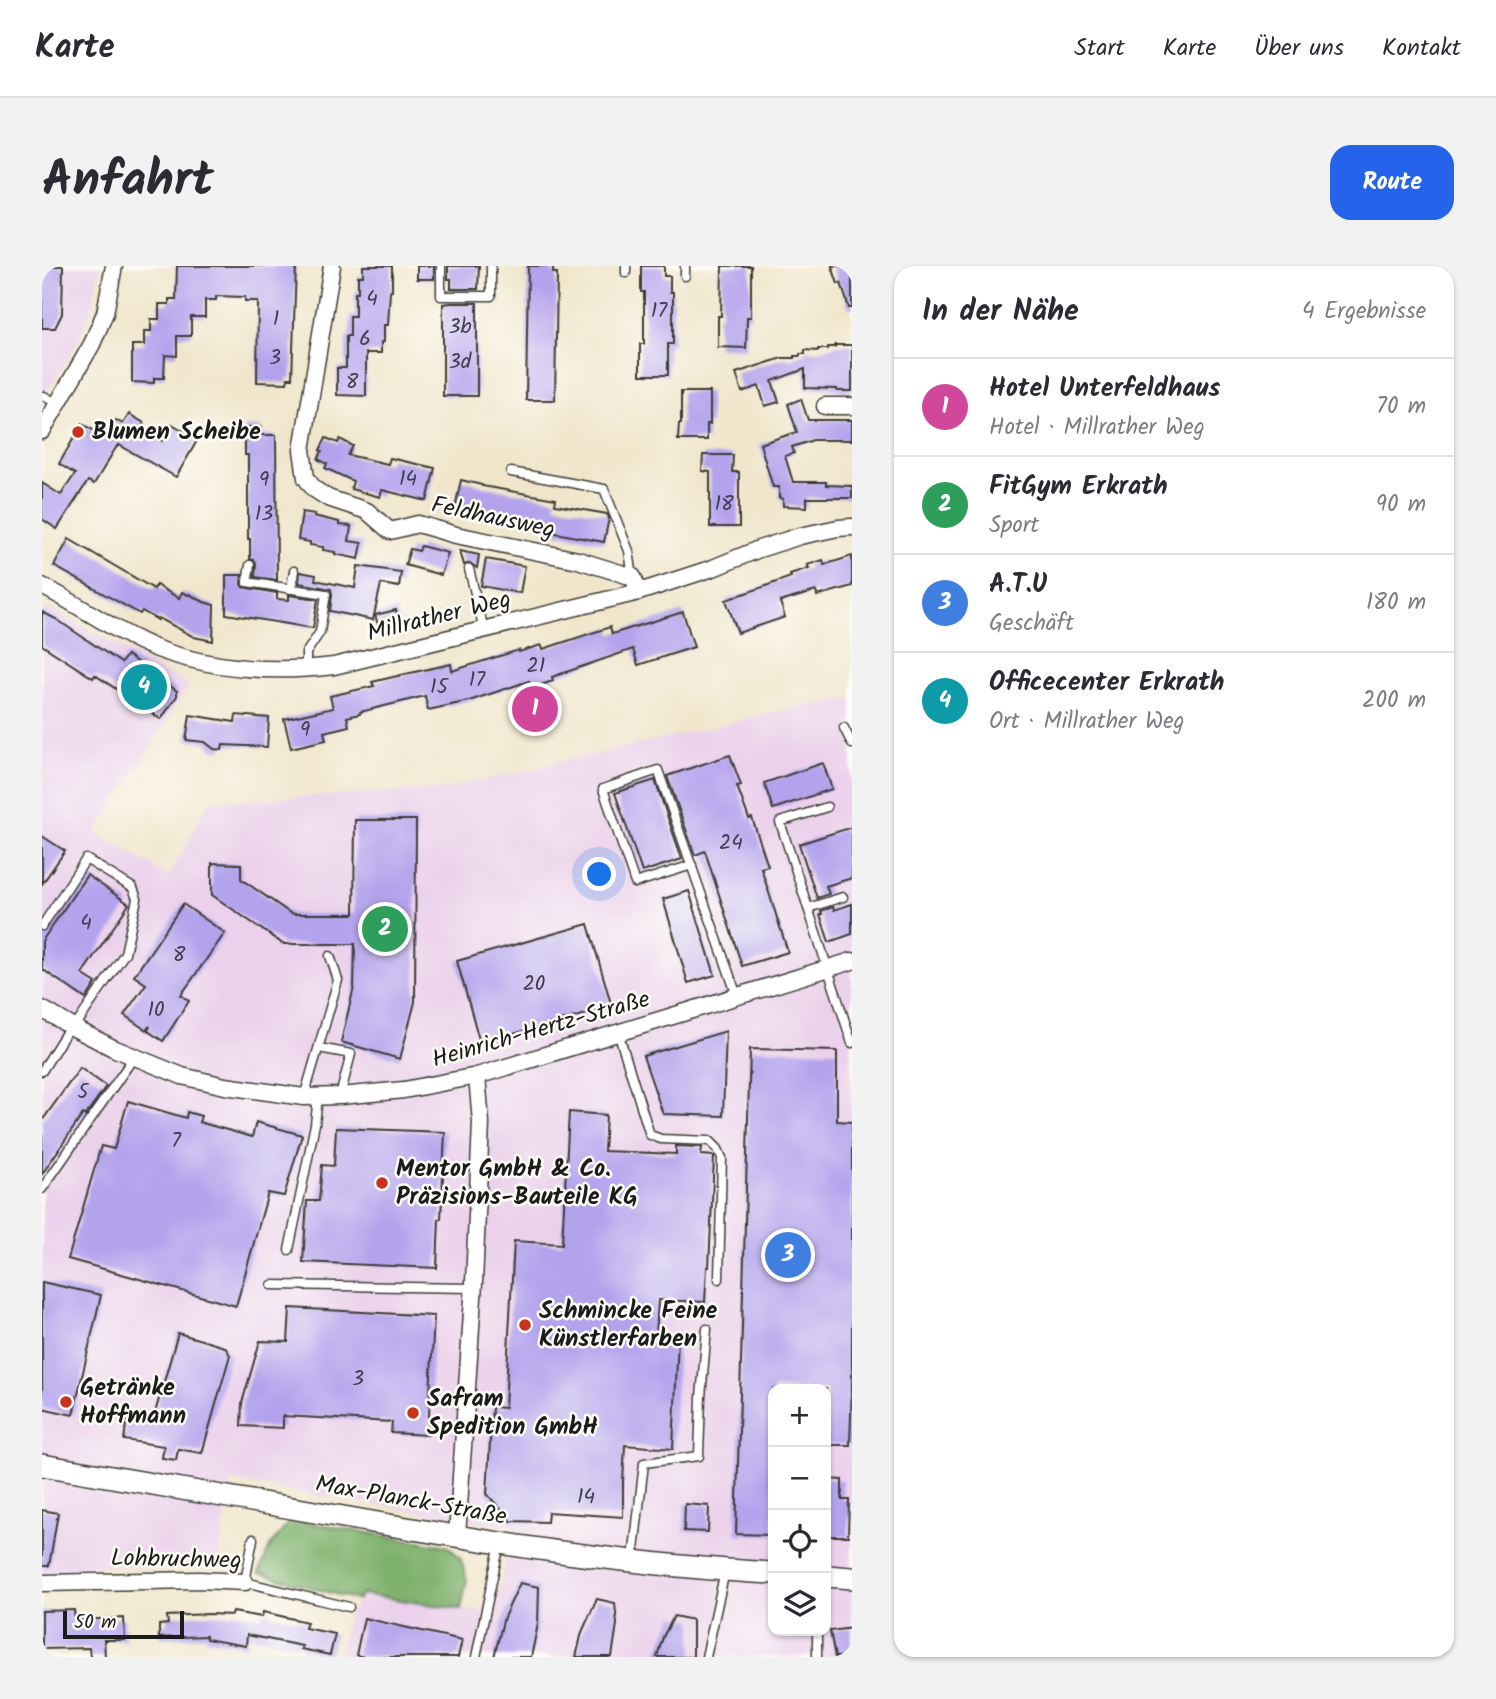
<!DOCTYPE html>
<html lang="de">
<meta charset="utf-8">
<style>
:root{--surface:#fff;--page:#f2f2f3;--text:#2b2b33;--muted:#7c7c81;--line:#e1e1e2;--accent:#2563eb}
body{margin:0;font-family:Kalam,sans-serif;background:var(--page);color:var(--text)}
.controls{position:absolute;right:21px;bottom:21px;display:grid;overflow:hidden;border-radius:14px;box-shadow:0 2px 5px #0004}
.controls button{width:63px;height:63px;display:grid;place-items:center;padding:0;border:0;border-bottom:2px solid var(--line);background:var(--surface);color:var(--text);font:35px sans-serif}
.scale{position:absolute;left:21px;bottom:18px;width:121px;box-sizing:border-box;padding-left:7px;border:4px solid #1c1c1c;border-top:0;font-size:19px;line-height:24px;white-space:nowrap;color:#1c1c1c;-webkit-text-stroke:5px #fdfcf7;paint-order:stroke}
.you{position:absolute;left:558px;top:609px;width:24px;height:24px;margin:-18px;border:5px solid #fff;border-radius:50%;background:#1a73e8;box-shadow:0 0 0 10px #1a73e833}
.badge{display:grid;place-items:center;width:46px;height:46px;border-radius:50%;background:var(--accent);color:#fff;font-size:23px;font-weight:700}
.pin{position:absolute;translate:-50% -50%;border:4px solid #fff;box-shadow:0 2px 7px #0006}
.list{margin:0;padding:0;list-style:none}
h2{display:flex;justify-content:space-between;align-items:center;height:91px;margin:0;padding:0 28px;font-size:30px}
h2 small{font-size:23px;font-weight:400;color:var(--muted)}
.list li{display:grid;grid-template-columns:46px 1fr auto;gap:21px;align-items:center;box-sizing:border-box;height:98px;padding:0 28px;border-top:2px solid var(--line)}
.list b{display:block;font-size:26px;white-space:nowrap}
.list p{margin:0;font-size:23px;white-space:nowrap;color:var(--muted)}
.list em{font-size:23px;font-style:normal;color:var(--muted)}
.icon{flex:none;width:38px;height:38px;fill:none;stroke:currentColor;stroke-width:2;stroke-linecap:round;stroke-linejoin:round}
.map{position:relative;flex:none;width:810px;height:1391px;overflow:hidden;border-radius:21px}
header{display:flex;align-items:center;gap:42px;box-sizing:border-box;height:98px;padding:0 35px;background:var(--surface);border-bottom:2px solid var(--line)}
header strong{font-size:33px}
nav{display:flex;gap:38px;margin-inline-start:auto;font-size:24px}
.intro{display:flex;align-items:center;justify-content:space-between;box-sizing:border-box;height:168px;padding:0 42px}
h1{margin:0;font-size:49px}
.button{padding:18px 32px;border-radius:21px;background:var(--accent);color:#fff;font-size:24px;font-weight:700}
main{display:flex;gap:42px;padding:0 42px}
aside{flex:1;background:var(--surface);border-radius:21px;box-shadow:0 2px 5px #0004}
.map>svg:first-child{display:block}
.built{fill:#ebd1eb;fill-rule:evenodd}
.forest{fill:#7eb16c;stroke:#4d6644;stroke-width:2}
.building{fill:#b3a3ed}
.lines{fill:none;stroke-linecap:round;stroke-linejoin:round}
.lane-casing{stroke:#3c3a36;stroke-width:11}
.street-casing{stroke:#3c3a36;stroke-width:19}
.secondary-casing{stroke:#3c3a36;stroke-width:24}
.lane{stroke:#fff;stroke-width:8}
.street{stroke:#fff;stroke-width:16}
.secondary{stroke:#fff;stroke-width:21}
.poi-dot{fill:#c8321e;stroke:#fdfcf7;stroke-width:2.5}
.labels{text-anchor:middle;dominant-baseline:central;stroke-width:5;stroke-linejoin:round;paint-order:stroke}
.number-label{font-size:21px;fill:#423e50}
.poi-label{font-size:24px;font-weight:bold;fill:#1c1c1c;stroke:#fdfcf7;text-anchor:start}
.street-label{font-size:24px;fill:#1c1c1c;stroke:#fdfcf7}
</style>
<header>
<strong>Karte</strong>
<nav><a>Start</a><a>Karte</a><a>Über uns</a><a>Kontakt</a></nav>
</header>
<div class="intro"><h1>Anfahrt</h1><a class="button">Route</a></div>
<main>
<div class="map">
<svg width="810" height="1391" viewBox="0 0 810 1391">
<rect width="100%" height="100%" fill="#fdfcf7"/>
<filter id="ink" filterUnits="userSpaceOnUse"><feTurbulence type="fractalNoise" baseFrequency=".0143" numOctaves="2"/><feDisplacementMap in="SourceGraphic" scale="14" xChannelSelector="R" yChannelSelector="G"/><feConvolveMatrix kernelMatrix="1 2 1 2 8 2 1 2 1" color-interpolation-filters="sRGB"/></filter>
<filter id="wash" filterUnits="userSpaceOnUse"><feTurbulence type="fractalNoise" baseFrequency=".00686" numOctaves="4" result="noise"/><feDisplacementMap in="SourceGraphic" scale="28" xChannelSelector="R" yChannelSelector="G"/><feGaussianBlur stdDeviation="1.57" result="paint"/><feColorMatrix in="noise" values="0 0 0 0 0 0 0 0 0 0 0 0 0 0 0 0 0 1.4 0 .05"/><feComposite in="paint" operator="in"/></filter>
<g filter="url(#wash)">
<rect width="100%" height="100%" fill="#f1e6cc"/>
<g class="built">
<path d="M 0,0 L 58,0 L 49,44 L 42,61 L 29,88 L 0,133 Z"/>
<path d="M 0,341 L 14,345 L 147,419 L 54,566 L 127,610 L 167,536 L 403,523 L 757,441 L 810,433 L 810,1391 L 296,1391 L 306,1349 L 320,1328 L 452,1348 L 471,1261 L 189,1215 L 175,1302 L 64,1300 L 0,1307 ZM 731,1123 L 784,1123 L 784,1365 L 731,1365 Z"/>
</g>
<path class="forest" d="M 249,1254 L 405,1280 L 418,1291 L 425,1314 L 419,1343 L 320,1328 L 315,1334 L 217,1307 L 228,1280 Z"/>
<g id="blocks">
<g class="building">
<path d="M 0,0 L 21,0 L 20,48 L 13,62 L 0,62 Z"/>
<path d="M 135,0 L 254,0 L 250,112 L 246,112 L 245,117 L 215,116 L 216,35 L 203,35 L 203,31 L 174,30 L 174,34 L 163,34 L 163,51 L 149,51 L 149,70 L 135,70 L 135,90 L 123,89 L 122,112 L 112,112 L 112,117 L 90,116 L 90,79 L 102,79 L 102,65 L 109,65 L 109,53 L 117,53 L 117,38 L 127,38 L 127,33 L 134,33 Z"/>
<path d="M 321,0 L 350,0 L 350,25 L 348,25 L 346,59 L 342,59 L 342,76 L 339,76 L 339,87 L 324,87 L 324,130 L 295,129 L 295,102 L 304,102 L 304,70 L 308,70 L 308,50 L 313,50 L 313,26 L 316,26 L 316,10 L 321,10 Z"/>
<rect x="375" y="0" width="17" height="13"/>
<path d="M 406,0 L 437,0 L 436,23 L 409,23 L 409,13 L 406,13 Z"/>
<path d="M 486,0 L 511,0 L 511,7 L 515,7 L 513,134 L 484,134 Z"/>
<path d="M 599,0 L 622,0 L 622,10 L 628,10 L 628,26 L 631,26 L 631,78 L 626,78 L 626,109 L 598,109 L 598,78 L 602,78 L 602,26 L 599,26 Z"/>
<path d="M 680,0 L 709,0 L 709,51 L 705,51 L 704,82 L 676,81 L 676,50 L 679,50 Z"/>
<path d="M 790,0 L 810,0 L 810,42 L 807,42 L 799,17 L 796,18 Z"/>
<path d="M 409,37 L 435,37 L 435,130 L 401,130 L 401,38 Z"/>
<path d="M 793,79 L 810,79 L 810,125 L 795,125 L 795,123 L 763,122 L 763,103 L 730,115 L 737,136 L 723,140 L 717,120 L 700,126 L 694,107 L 740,92 L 752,92 L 752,90 L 758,90 L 758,88 L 763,88 L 763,84 L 776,85 L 776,83 L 786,83 L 786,81 L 793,81 Z"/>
<path d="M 639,126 L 668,126 L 668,158 L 665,158 L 665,174 L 636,174 L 637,158 L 639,158 Z"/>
<path d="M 759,133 L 766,154 L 810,154 L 810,174 L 771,174 L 750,181 L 752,187 L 743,190 L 751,216 L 784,216 L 784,219 L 810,220 L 810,232 L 765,232 L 765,241 L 741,240 L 741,233 L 737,232 L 737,221 L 731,221 L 718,178 L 755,166 L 746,138 Z"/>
<path d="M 87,148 L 102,157 L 99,163 L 120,175 L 130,158 L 156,173 L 134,211 L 77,179 L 76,181 L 75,180 L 52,218 L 46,215 L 15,263 L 0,253 L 0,217 L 19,229 L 33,208 L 17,198 L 40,158 L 62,170 L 67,161 L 69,162 L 74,154 L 81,158 Z"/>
<path d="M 203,161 L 219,161 L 219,169 L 234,169 L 235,314 L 213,311 L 214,297 L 212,294 L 208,293 L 208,273 L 206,273 L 206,189 L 203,189 Z"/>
<path d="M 284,172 L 296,177 L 298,173 L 311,180 L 306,189 L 346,198 L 348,192 L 393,202 L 385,235 L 340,224 L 338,231 L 309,223 L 311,215 L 283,202 L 285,198 L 276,193 L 280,185 L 278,184 Z"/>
<path d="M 661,189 L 691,189 L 690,206 L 697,206 L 697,261 L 668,261 L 668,206 L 660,205 Z"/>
<path d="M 419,214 L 440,219 L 440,220 L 514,233 L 513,239 L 565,248 L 567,252 L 562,276 L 508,266 L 510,260 L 413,242 Z"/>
<path d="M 260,246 L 273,248 L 272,250 L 297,256 L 297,259 L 309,260 L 307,275 L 320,277 L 317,293 L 293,288 L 293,286 L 281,284 L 281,281 L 268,279 L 268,276 L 256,274 Z"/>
<path d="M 27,273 L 112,323 L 114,319 L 137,332 L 140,326 L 146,329 L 147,328 L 162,336 L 172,339 L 171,375 L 152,371 L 117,352 L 116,354 L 100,345 L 98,348 L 12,300 Z"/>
<path d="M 379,280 L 406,287 L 399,309 L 363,299 L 368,283 L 377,285 Z"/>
<path d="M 418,285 L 437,289 L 435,302 L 428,297 L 422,299 Z"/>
<path d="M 810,290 L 810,320 L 775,330 L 774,325 L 738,336 L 743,351 L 696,367 L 684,334 L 749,311 L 748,308 L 767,302 L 765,299 L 781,294 L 782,299 Z"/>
<path d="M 444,293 L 483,300 L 478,327 L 439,320 Z"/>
<path d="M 316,300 L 359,306 L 357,321 L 339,318 L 331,354 L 288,345 L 290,329 L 289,323 L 257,317 L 258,306 L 274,309 L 273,314 L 313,322 Z"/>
<path d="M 184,309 L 200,309 L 199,318 L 201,321 L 235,327 L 235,333 L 247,334 L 247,329 L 276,333 L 271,362 L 184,348 Z"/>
<path d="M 354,344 L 358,358 L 337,362 L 333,349 Z"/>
<path d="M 0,346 L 14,353 L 79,397 L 85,389 L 135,425 L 135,430 L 119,453 L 53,409 L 51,412 L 0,379 Z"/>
<path d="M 641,346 L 652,381 L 596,399 L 591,383 L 510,411 L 511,415 L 489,422 L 487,415 L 427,435 L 386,444 L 383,430 L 318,446 L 318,448 L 305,451 L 307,460 L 282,466 L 284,474 L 249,482 L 242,453 L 291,442 L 288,430 L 332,420 L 330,416 L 368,407 L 409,398 L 410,405 L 477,384 L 477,386 L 499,379 L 501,383 L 568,361 L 570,368 Z"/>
<path d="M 148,449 L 193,456 L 194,449 L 227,452 L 225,481 L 181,479 L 180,484 L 172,483 L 163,476 L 144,474 Z"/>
<path d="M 688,489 L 699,519 L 695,520 L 707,553 L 710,552 L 726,600 L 719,602 L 746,686 L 700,700 L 663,585 L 653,589 L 625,510 Z"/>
<path d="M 781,497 L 790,523 L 731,543 L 722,517 Z"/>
<path d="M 613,514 L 640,593 L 600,606 L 573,527 Z"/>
<path d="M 313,554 L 374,554 L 373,736 L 358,793 L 299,776 L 312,721 L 313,678 L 241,678 L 170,629 L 170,597 L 199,598 L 199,613 L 248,647 L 253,648 L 312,648 Z"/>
<path d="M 810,561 L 810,612 L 784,620 L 787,628 L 775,632 L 757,578 Z"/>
<path d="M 0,570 L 23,585 L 0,618 Z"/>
<path d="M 45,609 L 87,638 L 40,708 L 54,717 L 44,733 L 0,703 L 0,675 Z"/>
<path d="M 647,625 L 673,709 L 646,717 L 621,633 Z"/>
<path d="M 141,638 L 183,667 L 139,729 L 147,735 L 121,775 L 106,765 L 108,760 L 104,764 L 82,749 L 104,718 L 92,710 Z"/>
<path d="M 810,638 L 810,668 L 787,676 L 778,648 L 780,648 L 779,645 L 791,641 L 792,644 Z"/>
<path d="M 546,658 L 570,741 L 438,777 L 415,695 Z"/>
<path d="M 684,765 L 681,850 L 621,848 L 601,790 Z"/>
<path d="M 708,783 L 795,785 L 795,855 L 810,856 L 810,1119 L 808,1179 L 784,1179 L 784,1123 L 731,1123 L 731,1269 L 694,1268 Z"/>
<path d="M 38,802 L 64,820 L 43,850 L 41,848 L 0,908 L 0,855 Z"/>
<path d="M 86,835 L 144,852 L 145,846 L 159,850 L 157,856 L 210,871 L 214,856 L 260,869 L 242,930 L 226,927 L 194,1040 L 26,993 L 59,880 L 72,883 Z"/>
<path d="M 527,846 L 564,849 L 562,885 L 634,888 L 634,880 L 660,881 L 659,889 L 672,890 L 667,1001 L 665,1001 L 663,1036 L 616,1034 L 614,1071 L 636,1072 L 631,1183 L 583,1179 L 581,1216 L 581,1251 L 506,1246 L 505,1256 L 469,1255 L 445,1228 L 450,1141 L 463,1142 L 472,975 L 520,978 Z"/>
<path d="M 294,862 L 403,866 L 399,953 L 397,953 L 395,1002 L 261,996 L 265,935 L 277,935 L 280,899 L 292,900 Z"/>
<path d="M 0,1016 L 59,1029 L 31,1149 L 0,1142 Z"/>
<path d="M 248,1042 L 392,1050 L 386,1169 L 349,1167 L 350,1156 L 241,1150 L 241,1162 L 199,1160 L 200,1137 L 218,1075 L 246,1076 Z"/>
<path d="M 136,1067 L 183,1081 L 188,1089 L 160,1187 L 136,1183 L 134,1194 L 120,1192 L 122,1180 L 82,1174 L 85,1152 L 110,1157 Z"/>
<path d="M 784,1213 L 800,1214 L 800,1234 L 807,1234 L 806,1270 L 784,1270 Z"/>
<path d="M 643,1238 L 667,1240 L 666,1266 L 642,1265 Z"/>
<path d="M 0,1244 L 16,1247 L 7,1300 L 0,1300 Z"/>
<path d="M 478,1317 L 497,1321 L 496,1358 L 489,1391 L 452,1391 L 462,1351 Z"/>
<path d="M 555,1333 L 573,1337 L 575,1358 L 570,1391 L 534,1391 L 540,1366 Z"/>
<path d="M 32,1344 L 33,1354 L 82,1352 L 83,1374 L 62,1374 L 63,1391 L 48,1391 L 47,1382 L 0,1383 L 0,1345 Z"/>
<path d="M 191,1346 L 220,1351 L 221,1346 L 265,1356 L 263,1362 L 293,1368 L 288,1389 L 259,1383 L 260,1380 L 205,1369 L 204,1380 L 164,1373 L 164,1370 L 117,1372 L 117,1359 L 126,1358 L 125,1350 L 167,1348 L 190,1349 Z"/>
<path d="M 632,1350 L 651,1354 L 651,1391 L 615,1391 L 621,1371 Z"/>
<path d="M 322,1352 L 420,1374 L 416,1391 L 322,1391 L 314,1389 Z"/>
<path d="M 810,1362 L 810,1391 L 793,1391 L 788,1365 Z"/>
</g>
</g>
</g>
<g filter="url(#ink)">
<use href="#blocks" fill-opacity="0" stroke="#3c3a36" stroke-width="2"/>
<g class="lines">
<defs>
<g id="lane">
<path d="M 399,0 L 399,30 L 449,30 L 449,0"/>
<path d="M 584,0 L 584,7"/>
<path d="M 643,0 L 643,10"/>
<path d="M 2,130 L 16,138"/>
<path d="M 469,206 L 562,223 L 587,285 L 591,311"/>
<path d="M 208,299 L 205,316 L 284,328 L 278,366 L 264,387 L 264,403"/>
<path d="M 427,303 L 442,364"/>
<path d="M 249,323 L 252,305"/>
<path d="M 802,462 L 810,478"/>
<path d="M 785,541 L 738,556 L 810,777"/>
<path d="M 650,599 L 593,617 L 561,523 L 616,504 L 695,730"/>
<path d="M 766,642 L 801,631"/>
<path d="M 0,660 L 44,593 L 91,622 L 95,633 L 83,687 L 32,762"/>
<path d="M 576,766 L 608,869 L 619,873 L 668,875 L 676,883 L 680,892 L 677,1013"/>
<path d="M 277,782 L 309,788 L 298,830"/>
<path d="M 0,805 L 28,760"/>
<path d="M 262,831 L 296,714 L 288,690"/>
<path d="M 0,923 L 92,791"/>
<path d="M 247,984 L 273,858 L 276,831"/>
<path d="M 230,1019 L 431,1022"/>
<path d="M 211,1273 L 203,1316 L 307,1341"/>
<path d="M 591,1293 L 602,1197 L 657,1190 L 659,1131 L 665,1063"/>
<path d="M 775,1365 L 775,1391"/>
<path d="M 434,1391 L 458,1277"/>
<path d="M 664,1391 L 683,1305"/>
</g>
<g id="street">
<path d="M 290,0 L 260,184 L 264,212 L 272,223 L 286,232 L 325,245 L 348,265 L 376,258 L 414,269 L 536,294 L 591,311 L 597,326"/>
<path d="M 783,140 L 810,140"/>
<path d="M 0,165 L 50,78 L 63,47 L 72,0"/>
<path d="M 0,320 C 38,339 73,366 113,382 C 170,404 231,407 292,400 L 597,326 L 671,302 L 717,283 L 758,270 L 796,262 L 810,261"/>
<path d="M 0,743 L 32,762 L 71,782 L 140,810 L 183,820 L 262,831 L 298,830 L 362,824 L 435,810 L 810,695"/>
<path d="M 415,1270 L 432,1017 L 439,857 L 435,810"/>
<path d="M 0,1317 L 157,1314 L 203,1316"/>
</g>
<g id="secondary">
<path d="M 0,1199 C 110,1217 220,1237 330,1256 C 463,1279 596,1300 731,1307"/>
<path d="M 784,1310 L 810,1312"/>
</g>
</defs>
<use href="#lane" class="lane-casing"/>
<use href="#street" class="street-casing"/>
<use href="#secondary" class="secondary-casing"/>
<use href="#lane" class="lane"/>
<use href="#street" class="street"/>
<use href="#secondary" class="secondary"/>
</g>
</g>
<g class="poi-dot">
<circle cx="36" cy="166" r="7"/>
<circle cx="340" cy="917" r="7"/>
<circle cx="483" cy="1059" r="7"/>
<circle cx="24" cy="1136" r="7"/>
<circle cx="371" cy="1147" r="7"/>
</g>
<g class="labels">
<g class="number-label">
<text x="330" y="33">4</text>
<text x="617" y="45">17</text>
<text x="234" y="53">1</text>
<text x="418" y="61">3b</text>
<text x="323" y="73">6</text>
<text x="233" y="92">3</text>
<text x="418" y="96">3d</text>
<text x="310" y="116">8</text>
<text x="366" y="213">14</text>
<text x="222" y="214">9</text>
<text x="682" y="238">18</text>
<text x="222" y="248">13</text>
<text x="494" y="400">21</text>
<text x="435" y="414">17</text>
<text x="397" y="421">15</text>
<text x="263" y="464">9</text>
<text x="689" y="577">24</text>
<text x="44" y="657">4</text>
<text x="137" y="689">8</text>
<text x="492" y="718">20</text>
<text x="114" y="744">10</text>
<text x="41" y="826">5</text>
<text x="134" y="875">7</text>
<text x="316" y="1113">3</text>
<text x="544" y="1231">14</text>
</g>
<g class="poi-label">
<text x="50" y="166">Blumen Scheibe</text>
<text x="354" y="903">Mentor GmbH &amp; Co.<tspan x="354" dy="28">Präzisions-Bauteile KG</tspan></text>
<text x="497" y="1045">Schmincke Feine<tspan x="497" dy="28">Künstlerfarben</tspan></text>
<text x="38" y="1122">Getränke<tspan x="38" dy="28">Hoffmann</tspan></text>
<text x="385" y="1133">Safram<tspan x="385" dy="28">Spedition GmbH</tspan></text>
</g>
<g class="street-label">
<text transform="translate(451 252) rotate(12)">Feldhausweg</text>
<text transform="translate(397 351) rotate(-14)">Millrather Weg</text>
<text transform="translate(499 764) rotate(-16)">Heinrich-Hertz-Straße</text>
<text transform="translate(369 1235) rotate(10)">Max-Planck-Straße</text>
<text transform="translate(134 1294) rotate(1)">Lohbruchweg</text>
</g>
</g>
</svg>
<div class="controls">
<button>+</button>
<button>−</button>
<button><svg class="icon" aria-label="locate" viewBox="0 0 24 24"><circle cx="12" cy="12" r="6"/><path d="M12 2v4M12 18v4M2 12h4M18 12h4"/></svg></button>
<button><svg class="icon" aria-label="layers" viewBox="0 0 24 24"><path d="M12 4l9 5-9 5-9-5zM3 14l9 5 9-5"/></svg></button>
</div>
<div class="scale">50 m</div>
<div class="you"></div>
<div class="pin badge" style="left:493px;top:443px;background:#d1479c">1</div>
<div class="pin badge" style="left:343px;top:663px;background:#2e9e5b">2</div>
<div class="pin badge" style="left:746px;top:989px;background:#3f7fe0">3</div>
<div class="pin badge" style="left:102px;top:421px;background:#0f9aa8">4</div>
</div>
<aside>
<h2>In der Nähe<small>4 Ergebnisse</small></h2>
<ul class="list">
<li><span class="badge" style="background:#d1479c">1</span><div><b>Hotel Unterfeldhaus</b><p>Hotel · Millrather Weg</p></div><em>70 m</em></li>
<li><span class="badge" style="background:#2e9e5b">2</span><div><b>FitGym Erkrath</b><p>Sport</p></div><em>90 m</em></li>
<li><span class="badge" style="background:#3f7fe0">3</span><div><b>A.T.U</b><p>Geschäft</p></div><em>180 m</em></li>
<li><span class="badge" style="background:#0f9aa8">4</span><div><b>Officecenter Erkrath</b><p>Ort · Millrather Weg</p></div><em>200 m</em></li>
</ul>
</aside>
</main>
